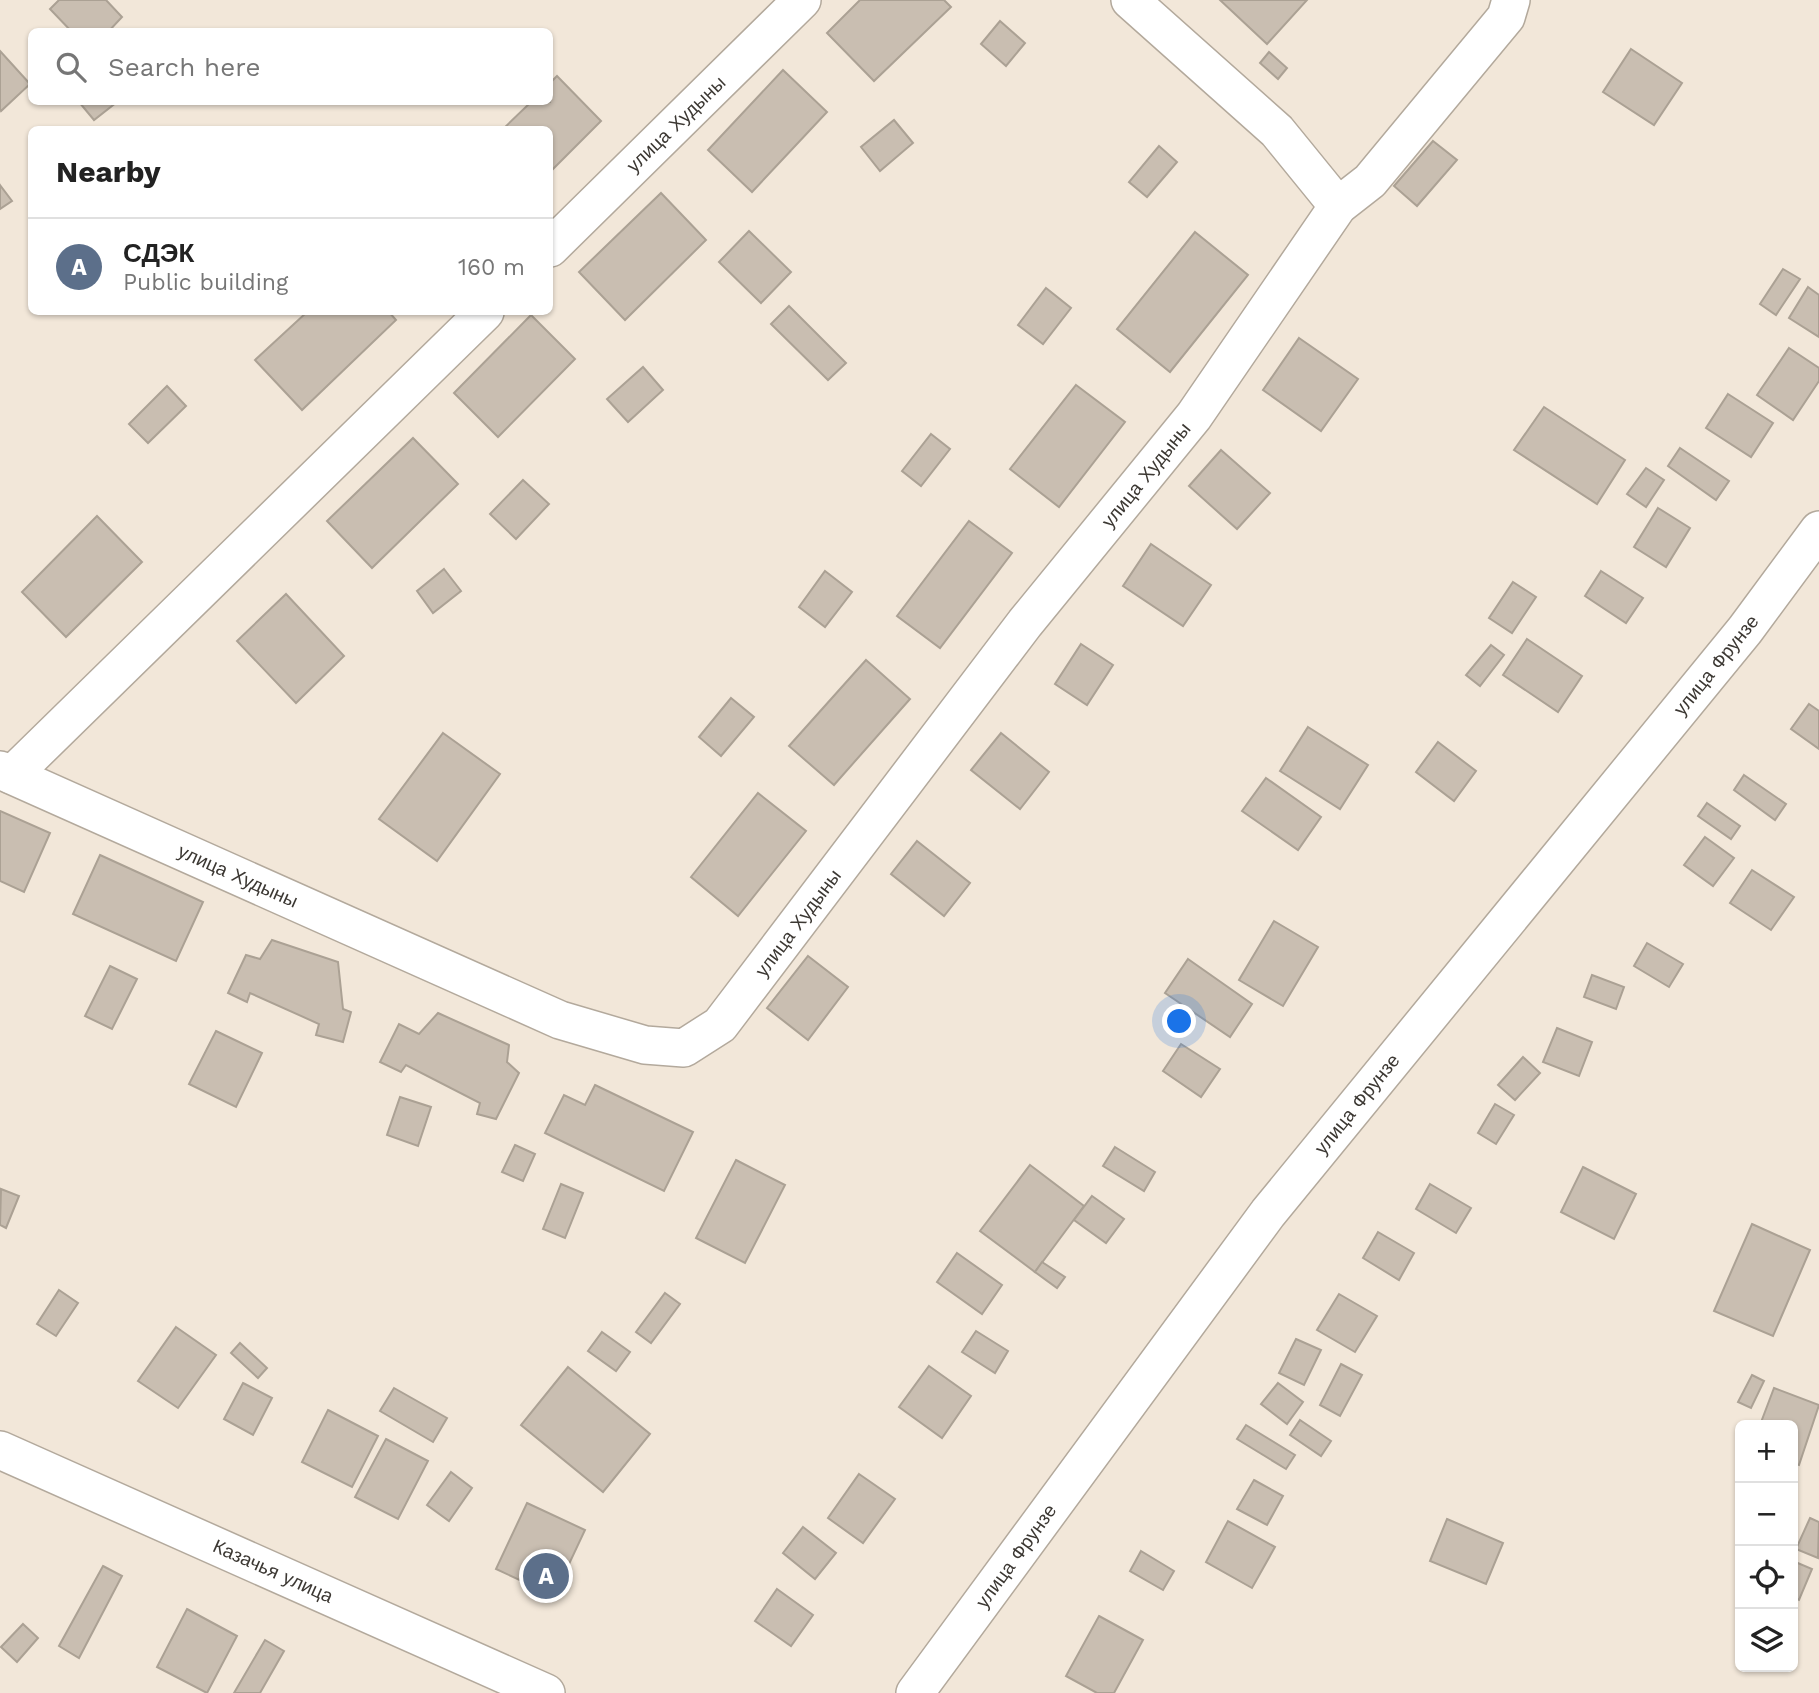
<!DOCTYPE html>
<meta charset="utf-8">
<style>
:root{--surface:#fff;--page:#f6f6f6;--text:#222;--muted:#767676;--line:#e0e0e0;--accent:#5938b0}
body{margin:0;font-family:"Work Sans",sans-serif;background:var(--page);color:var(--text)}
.controls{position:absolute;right:21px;bottom:21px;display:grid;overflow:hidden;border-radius:10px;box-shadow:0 2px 5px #0004}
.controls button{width:63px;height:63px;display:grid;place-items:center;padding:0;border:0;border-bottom:2px solid var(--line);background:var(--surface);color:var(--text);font:35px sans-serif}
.you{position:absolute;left:1180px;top:1022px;width:24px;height:24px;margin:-18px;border:5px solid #fff;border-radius:50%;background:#1a73e8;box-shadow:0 0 0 10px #1a73e833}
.badge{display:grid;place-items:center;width:46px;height:46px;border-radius:50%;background:var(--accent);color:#fff;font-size:23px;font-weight:700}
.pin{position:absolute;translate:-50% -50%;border:4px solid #fff;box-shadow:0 2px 7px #0006}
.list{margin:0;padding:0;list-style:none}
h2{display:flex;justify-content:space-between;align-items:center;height:91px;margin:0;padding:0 28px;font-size:30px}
h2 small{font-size:23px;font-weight:400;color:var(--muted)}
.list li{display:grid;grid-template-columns:46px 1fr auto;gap:21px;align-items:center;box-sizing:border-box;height:98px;padding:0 28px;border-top:2px solid var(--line)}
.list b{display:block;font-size:26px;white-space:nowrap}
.list p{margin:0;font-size:23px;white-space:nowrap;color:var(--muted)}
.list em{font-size:23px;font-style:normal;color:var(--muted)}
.icon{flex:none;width:38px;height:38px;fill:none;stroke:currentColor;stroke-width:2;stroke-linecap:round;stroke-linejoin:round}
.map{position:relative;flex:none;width:1819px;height:1693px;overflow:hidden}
.search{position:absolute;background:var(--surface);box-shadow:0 2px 5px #0004;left:28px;top:28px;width:525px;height:77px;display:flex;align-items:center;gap:18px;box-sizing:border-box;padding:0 24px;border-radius:10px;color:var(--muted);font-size:26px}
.panel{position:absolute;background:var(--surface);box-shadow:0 2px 5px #0004;left:28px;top:126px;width:525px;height:189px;border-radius:10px}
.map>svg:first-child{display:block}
.building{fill:#c9beb1;stroke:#aba194;stroke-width:2}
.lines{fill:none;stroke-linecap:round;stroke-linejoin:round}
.street-casing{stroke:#b3a99c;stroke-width:40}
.street{stroke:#fff;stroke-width:37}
.labels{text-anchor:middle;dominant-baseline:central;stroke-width:6;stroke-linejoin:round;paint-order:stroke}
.street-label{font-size:19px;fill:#3c3833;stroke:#fff}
</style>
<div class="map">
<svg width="1819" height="1693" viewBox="0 0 1819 1693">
<rect width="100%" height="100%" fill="#f2e7d9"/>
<g class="building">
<path d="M 59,0 L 106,0 L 122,17 L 108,32 L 72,32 L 50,9 Z"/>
<path d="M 860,0 L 944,0 L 951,7 L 874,81 L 827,33 Z"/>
<path d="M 1220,0 L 1307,0 L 1267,44 Z"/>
<path d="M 1000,21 L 1025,43 L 1006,66 L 981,44 Z"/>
<path d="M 1631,49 L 1682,83 L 1654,125 L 1603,92 Z"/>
<path d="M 0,51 L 30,84 L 1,111 L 0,109 Z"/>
<path d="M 1269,52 L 1287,68 L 1278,79 L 1260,63 Z"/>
<path d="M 783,70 L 827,112 L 752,192 L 708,150 Z"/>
<path d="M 557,76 L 601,121 L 550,172 L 550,130 L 502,130 L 531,102 L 550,102 L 550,83 Z"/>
<path d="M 79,102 L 117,102 L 94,120 Z"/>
<path d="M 894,120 L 913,143 L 880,171 L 861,147 Z"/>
<path d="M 1433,141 L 1457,160 L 1417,206 L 1394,186 Z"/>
<path d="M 1159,146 L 1177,162 L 1147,197 L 1129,182 Z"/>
<path d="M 0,185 L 12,201 L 0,209 Z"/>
<path d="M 661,193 L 706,240 L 625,320 L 579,272 Z"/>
<path d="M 749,231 L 791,272 L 761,303 L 719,262 Z"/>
<path d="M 1195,232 L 1248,275 L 1170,372 L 1117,329 Z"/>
<path d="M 1783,269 L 1800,279 L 1776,315 L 1760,304 Z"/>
<path d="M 1808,287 L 1819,295 L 1819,337 L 1789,318 Z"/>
<path d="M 1046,288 L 1071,308 L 1043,344 L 1018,325 Z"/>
<path d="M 789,306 L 846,363 L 828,380 L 771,324 Z"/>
<path d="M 307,312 L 389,312 L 396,320 L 302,410 L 255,360 Z"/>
<path d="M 531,315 L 575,359 L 498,437 L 454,393 Z"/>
<path d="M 1299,338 L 1358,379 L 1321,431 L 1263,390 Z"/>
<path d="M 1789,348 L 1819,368 L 1819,381 L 1793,420 L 1757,395 Z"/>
<path d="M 643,367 L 663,390 L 628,422 L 607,399 Z"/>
<path d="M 1076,385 L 1125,422 L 1059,507 L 1010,469 Z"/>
<path d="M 167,386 L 186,406 L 148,443 L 129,424 Z"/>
<path d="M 1728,394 L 1773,423 L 1751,457 L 1706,428 Z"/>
<path d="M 1544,407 L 1625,460 L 1597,504 L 1514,450 Z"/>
<path d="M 931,434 L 950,449 L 921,486 L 902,471 Z"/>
<path d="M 413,438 L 458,484 L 372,568 L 327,521 Z"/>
<path d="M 1680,448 L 1729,481 L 1716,500 L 1668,466 Z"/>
<path d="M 1221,450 L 1270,493 L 1237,529 L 1189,486 Z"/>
<path d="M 1646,468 L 1664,480 L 1646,507 L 1627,494 Z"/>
<path d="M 523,480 L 549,504 L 516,539 L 490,514 Z"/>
<path d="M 1658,508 L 1690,528 L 1666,567 L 1634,547 Z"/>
<path d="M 97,516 L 142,562 L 66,637 L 22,592 Z"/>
<path d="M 969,521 L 1012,553 L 940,648 L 897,616 Z"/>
<path d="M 1151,544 L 1211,585 L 1183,626 L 1123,586 Z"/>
<path d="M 444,569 L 461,591 L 433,613 L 417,591 Z"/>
<path d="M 825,571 L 852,592 L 825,627 L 799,607 Z"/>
<path d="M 1601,571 L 1643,598 L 1626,623 L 1585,596 Z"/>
<path d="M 1513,582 L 1536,597 L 1512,633 L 1489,618 Z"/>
<path d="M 286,594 L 344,656 L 296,703 L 237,641 Z"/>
<path d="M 1527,639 L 1582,676 L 1558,712 L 1503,675 Z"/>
<path d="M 1081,644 L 1113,665 L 1087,705 L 1055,684 Z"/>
<path d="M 1491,645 L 1504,655 L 1480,686 L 1466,675 Z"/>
<path d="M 866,660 L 910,699 L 834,785 L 789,746 Z"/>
<path d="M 731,698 L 754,717 L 721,756 L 699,737 Z"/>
<path d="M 1809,704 L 1819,711 L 1819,749 L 1791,729 Z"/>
<path d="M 1308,727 L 1368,765 L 1340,809 L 1280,771 Z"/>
<path d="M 443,733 L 500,774 L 437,861 L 379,819 Z"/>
<path d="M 1001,733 L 1049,772 L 1020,809 L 971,770 Z"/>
<path d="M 1438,742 L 1476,771 L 1454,801 L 1416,772 Z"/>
<path d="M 1744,775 L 1786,804 L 1775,820 L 1734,790 Z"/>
<path d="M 1266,778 L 1321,817 L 1298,850 L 1242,811 Z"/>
<path d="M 758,793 L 806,831 L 738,916 L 691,877 Z"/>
<path d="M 1707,803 L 1740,826 L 1731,839 L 1698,816 Z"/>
<path d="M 0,811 L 50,833 L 24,892 L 0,881 Z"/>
<path d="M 1705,837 L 1734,858 L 1713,886 L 1684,865 Z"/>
<path d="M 917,841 L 970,883 L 944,916 L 891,874 Z"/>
<path d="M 100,855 L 203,902 L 176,961 L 73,914 Z"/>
<path d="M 1752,870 L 1794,897 L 1771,930 L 1730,903 Z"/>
<path d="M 1274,921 L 1318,947 L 1283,1006 L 1239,980 Z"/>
<path d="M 272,940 L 338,962 L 343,1009 L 351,1012 L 343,1042 L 316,1035 L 319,1024 L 250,993 L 247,1002 L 228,993 L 246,955 L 260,959 Z"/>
<path d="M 1647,943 L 1683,964 L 1669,987 L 1634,966 Z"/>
<path d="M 808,956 L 848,987 L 808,1040 L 767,1008 Z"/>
<path d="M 1188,959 L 1252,1004 L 1230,1037 L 1165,993 Z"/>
<path d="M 110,966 L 137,979 L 112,1029 L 85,1016 Z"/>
<path d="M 1592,975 L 1624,987 L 1616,1009 L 1584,997 Z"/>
<path d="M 438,1013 L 509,1045 L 507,1062 L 519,1073 L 496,1119 L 477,1114 L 480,1103 L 406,1065 L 401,1072 L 380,1062 L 399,1024 L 419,1034 Z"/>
<path d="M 1557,1028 L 1592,1042 L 1579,1076 L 1543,1062 Z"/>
<path d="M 216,1031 L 262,1053 L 236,1107 L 189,1084 Z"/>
<path d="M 1181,1044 L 1220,1069 L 1201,1097 L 1163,1071 Z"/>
<path d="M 1523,1057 L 1540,1073 L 1515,1100 L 1498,1085 Z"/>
<path d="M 595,1085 L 693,1132 L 664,1191 L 545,1133 L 564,1095 L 585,1105 Z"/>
<path d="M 400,1097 L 431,1107 L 418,1146 L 387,1135 Z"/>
<path d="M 1495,1104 L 1514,1115 L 1496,1144 L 1478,1133 Z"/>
<path d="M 515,1145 L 535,1154 L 523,1181 L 502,1172 Z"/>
<path d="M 1115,1147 L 1155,1172 L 1144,1191 L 1103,1166 Z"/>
<path d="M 736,1160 L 785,1185 L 745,1263 L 696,1238 Z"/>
<path d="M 1030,1165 L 1084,1206 L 1035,1272 L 980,1231 Z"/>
<path d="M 1583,1167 L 1636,1194 L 1614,1239 L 1561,1212 Z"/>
<path d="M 561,1184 L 583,1193 L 565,1238 L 543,1229 Z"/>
<path d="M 1430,1184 L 1471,1208 L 1456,1233 L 1416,1209 Z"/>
<path d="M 1,1189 L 19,1196 L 6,1228 L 0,1225 Z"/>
<path d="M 1092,1196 L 1124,1219 L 1106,1243 L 1074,1220 Z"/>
<path d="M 1752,1224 L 1810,1250 L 1773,1336 L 1714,1311 Z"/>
<path d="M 1378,1232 L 1414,1253 L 1399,1280 L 1363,1258 Z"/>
<path d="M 957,1253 L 1002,1285 L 982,1314 L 937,1282 Z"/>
<path d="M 1042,1262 L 1065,1277 L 1057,1288 L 1035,1272 Z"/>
<path d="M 59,1290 L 78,1303 L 56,1336 L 37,1324 Z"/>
<path d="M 665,1293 L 680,1304 L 651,1343 L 636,1332 Z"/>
<path d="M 1339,1294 L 1377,1316 L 1355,1352 L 1317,1330 Z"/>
<path d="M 176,1327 L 216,1355 L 178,1408 L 138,1381 Z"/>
<path d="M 976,1331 L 1008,1351 L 995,1373 L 962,1352 Z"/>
<path d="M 602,1332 L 630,1352 L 616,1371 L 588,1351 Z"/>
<path d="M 1296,1339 L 1321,1350 L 1304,1385 L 1279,1373 Z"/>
<path d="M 240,1343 L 267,1368 L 258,1378 L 231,1353 Z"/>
<path d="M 1341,1364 L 1362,1375 L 1340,1416 L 1320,1405 Z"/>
<path d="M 929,1366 L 971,1396 L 942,1438 L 899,1407 Z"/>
<path d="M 568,1367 L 650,1434 L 603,1492 L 521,1425 Z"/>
<path d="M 1752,1375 L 1764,1381 L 1751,1408 L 1738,1402 Z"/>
<path d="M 243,1383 L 272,1398 L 253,1435 L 224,1419 Z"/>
<path d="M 1278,1383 L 1303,1402 L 1287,1424 L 1261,1404 Z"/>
<path d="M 394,1388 L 447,1418 L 433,1442 L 380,1411 Z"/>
<path d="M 1774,1388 L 1819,1405 L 1799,1465 L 1793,1463 L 1793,1425 L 1760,1425 Z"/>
<path d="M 328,1410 L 378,1436 L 352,1487 L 302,1462 Z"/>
<path d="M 1300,1420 L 1331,1441 L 1321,1456 L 1290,1435 Z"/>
<path d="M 1246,1425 L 1295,1455 L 1286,1469 L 1237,1439 Z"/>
<path d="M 386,1439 L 428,1461 L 398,1519 L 355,1497 Z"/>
<path d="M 451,1472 L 472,1488 L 449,1521 L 427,1505 Z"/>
<path d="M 859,1474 L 895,1499 L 863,1543 L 828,1518 Z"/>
<path d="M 1254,1480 L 1283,1496 L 1267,1525 L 1237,1509 Z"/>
<path d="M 527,1503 L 585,1530 L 554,1596 L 496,1569 Z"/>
<path d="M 1810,1518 L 1819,1522 L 1818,1558 L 1796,1549 Z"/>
<path d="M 1447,1519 L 1503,1543 L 1486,1584 L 1430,1561 Z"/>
<path d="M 1228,1521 L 1275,1547 L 1252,1588 L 1206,1562 Z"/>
<path d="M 803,1527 L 836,1553 L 815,1579 L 783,1553 Z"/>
<path d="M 1141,1551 L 1174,1571 L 1163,1590 L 1130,1571 Z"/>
<path d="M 1793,1561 L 1812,1569 L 1799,1600 L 1793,1597 Z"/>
<path d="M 103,1566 L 122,1576 L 79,1658 L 59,1646 Z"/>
<path d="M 777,1589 L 813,1615 L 791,1646 L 755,1621 Z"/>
<path d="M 187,1609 L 237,1636 L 207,1693 L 157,1667 Z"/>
<path d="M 1099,1616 L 1143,1640 L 1114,1693 L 1097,1693 L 1066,1676 Z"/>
<path d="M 23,1624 L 38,1638 L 17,1662 L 1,1647 Z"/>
<path d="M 265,1640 L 284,1651 L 260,1693 L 234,1693 Z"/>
</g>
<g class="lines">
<defs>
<g id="street">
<path d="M 1130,0 L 1277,131 L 1338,206"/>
<path d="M 550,248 L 802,0"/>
<path d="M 0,770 L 560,1020 L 645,1045 L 684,1048 L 720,1025 L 1025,623 L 1194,416 L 1338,206 L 1370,181 L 1506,17 L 1511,0"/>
<path d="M 12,775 L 485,312"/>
<path d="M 0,1450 L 546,1693"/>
<path d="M 915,1693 L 1268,1213 L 1745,630 L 1819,530"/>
</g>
</defs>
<use href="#street" class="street-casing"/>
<use href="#street" class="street"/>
</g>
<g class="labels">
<g class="street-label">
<text transform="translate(676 124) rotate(-44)">улица Худыны</text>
<text transform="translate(1146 475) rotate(-51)">улица Худыны</text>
<text transform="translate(1716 665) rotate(-51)">улица Фрунзе</text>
<text transform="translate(238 876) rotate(24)">улица Худыны</text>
<text transform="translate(798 923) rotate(-53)">улица Худыны</text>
<text transform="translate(1357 1104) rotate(-51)">улица Фрунзе</text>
<text transform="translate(1016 1556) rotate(-54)">улица Фрунзе</text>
<text transform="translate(273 1571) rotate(24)">Казачья улица</text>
</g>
</g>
</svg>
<div class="controls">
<button>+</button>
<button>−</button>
<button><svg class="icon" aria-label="locate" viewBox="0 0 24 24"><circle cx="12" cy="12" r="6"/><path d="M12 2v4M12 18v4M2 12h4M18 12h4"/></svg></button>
<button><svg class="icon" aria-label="layers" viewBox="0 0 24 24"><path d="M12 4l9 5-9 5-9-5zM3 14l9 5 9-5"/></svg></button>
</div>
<div class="you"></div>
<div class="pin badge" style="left:546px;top:1576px;background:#5c6f8a">A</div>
<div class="search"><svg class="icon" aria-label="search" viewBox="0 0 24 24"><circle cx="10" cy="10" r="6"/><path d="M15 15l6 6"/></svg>Search here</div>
<section class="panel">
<h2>Nearby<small></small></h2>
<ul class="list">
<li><span class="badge" style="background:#5c6f8a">A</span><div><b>СДЭК</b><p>Public building</p></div><em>160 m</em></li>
</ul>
</section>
</div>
